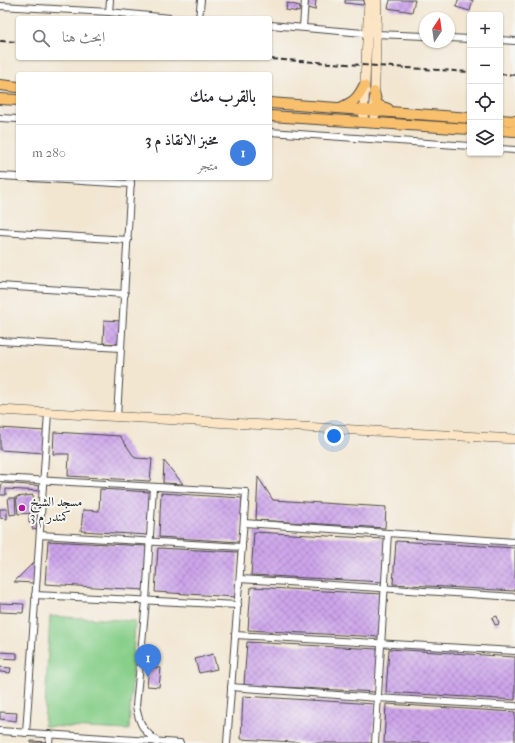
<!DOCTYPE html>
<html lang="ar">
<meta charset="utf-8">
<style>
:root{--surface:#fff;--page:#f2f2f3;--text:#2b2b33;--muted:#7c7c81;--line:#e1e1e2;--accent:#db2777}
body{margin:0;font-family:"IM FELL French Canon",Amiri,serif;background:var(--page);color:var(--text);direction:rtl}
.controls{position:absolute;right:12px;top:12px;display:grid;overflow:hidden;border-radius:4px;box-shadow:0 1px 3px #0004}
.controls button{width:36px;height:36px;display:grid;place-items:center;padding:0;border:0;border-bottom:1px solid var(--line);background:var(--surface);color:var(--text);font:20px sans-serif}
.compass{position:absolute;left:419px;top:12px;width:36px;height:36px;border-radius:50%;background:var(--surface);box-shadow:0 1px 3px #0004;rotate:13deg}
.you{position:absolute;left:334px;top:436px;width:14px;height:14px;margin:-10px;border:3px solid #fff;border-radius:50%;background:#1a73e8;box-shadow:0 0 0 6px #1a73e833}
.badge{display:grid;place-items:center;width:26px;height:26px;border-radius:50%;background:var(--accent);color:#fff;font-size:13px;font-weight:700}
.pin{position:absolute;translate:-50% -33px;filter:drop-shadow(0 1px 2px #0008)}
.pin::after{content:'';position:absolute;top:21px;width:14px;height:12px;background:inherit;clip-path:polygon(0 0,100% 0,50% 100%)}
.list{margin:0;padding:0;list-style:none}
h2{display:flex;justify-content:space-between;align-items:center;height:52px;margin:0;padding:0 16px;font-size:17px}
h2 small{font-size:13px;font-weight:400;color:var(--muted)}
.list li{display:grid;grid-template-columns:26px 1fr auto;gap:12px;align-items:center;box-sizing:border-box;height:56px;padding:0 16px;border-top:1px solid var(--line)}
.list b{display:block;font-size:15px;white-space:nowrap}
.list p{margin:0;font-size:13px;white-space:nowrap;color:var(--muted)}
.list em{font-size:13px;font-style:normal;color:var(--muted)}
.icon{flex:none;width:22px;height:22px;fill:none;stroke:currentColor;stroke-width:2;stroke-linecap:round;stroke-linejoin:round}
.map{position:relative;flex:none;width:515px;height:743px;overflow:hidden;direction:ltr}
.search{position:absolute;background:var(--surface);box-shadow:0 1px 3px #0004;left:16px;top:16px;width:256px;height:44px;display:flex;align-items:center;gap:10px;box-sizing:border-box;padding:0 14px;border-radius:4px;color:var(--muted);font-size:15px}
.panel{position:absolute;background:var(--surface);box-shadow:0 1px 3px #0004;left:16px;top:72px;width:256px;height:108px;border-radius:4px;direction:rtl}
.map>svg:first-child{display:block}
.park{fill:#88cf8a;stroke:#5a7d5a}
.building{fill:url(#building-cross-hatch)}
.lines{fill:none;stroke-linecap:round;stroke-linejoin:round}
.street-casing{stroke:#494744;stroke-width:8}
.secondary-casing{stroke:#494744;stroke-width:10}
.primary-casing{stroke:#494744;stroke-width:12}
.street{stroke:#fff;stroke-width:6}
.secondary{stroke:#fce5c4;stroke-width:9}
.primary{stroke:#f8bf6c;stroke-width:10}
.rail{stroke:#2b2b2b;stroke-width:2;stroke-dasharray:6 3;stroke-linecap:butt}
.poi-dot{fill:#b5179e;stroke:#f6f6f2;stroke-width:1.5}
.labels{text-anchor:middle;dominant-baseline:central;stroke-width:4;stroke-linejoin:round;paint-order:stroke}
.poi-label{font-size:13px;fill:#2b2b2b;stroke:#f6f6f2;text-anchor:start}
</style>
<div class="map">
<svg width="515" height="743" viewBox="0 0 515 743">
<defs>
<pattern id="building-cross-hatch" width="8" height="8" patternUnits="userSpaceOnUse"><rect width="8" height="8" fill="#cda5eb"/><path d="M0 0l8 8M0 8l8-8" fill="none" stroke="#a787bf"/></pattern>
</defs>
<rect width="100%" height="100%" fill="#f6f6f2"/>
<filter id="ink" filterUnits="userSpaceOnUse"><feTurbulence type="fractalNoise" baseFrequency=".025" numOctaves="2"/><feDisplacementMap in="SourceGraphic" scale="8" xChannelSelector="R" yChannelSelector="G"/><feConvolveMatrix kernelMatrix="1 2 1 2 8 2 1 2 1" color-interpolation-filters="sRGB"/></filter>
<filter id="wash" filterUnits="userSpaceOnUse"><feTurbulence type="fractalNoise" baseFrequency=".012" numOctaves="4" result="noise"/><feDisplacementMap in="SourceGraphic" scale="16" xChannelSelector="R" yChannelSelector="G"/><feGaussianBlur stdDeviation="0.9" result="paint"/><feColorMatrix in="noise" values="0 0 0 0 0 0 0 0 0 0 0 0 0 0 0 0 0 1.4 0 .05"/><feComposite in="paint" operator="in"/></filter>
<g filter="url(#wash)">
<rect width="100%" height="100%" fill="#f2e6d1"/>
<path class="park" d="M 50,616 L 135,621 L 129,730 L 44,726 Z"/>
<g id="blocks">
<g class="building">
<path d="M 309,0 L 316,0 L 315,10 L 307,8 Z"/>
<path d="M 345,0 L 364,0 L 363,5 L 345,3 Z"/>
<path d="M 390,0 L 415,0 L 412,12 L 388,8 Z"/>
<path d="M 458,0 L 473,0 L 470,11 L 456,7 Z"/>
<path d="M 287,3 L 300,6 L 299,12 L 286,10 Z"/>
<path d="M 104,320 L 121,321 L 120,344 L 103,343 Z"/>
<path d="M 0,428 L 45,431 L 44,453 L 0,450 Z"/>
<path d="M 54,432 L 120,436 L 135,458 L 152,459 L 150,481 L 68,476 L 69,454 L 53,454 Z"/>
<path d="M 164,461 L 183,484 L 163,483 Z"/>
<path d="M 258,477 L 273,500 L 386,507 L 385,528 L 256,520 Z"/>
<path d="M 2,483 L 41,486 L 41,491 L 6,489 L 6,495 L 0,495 Z"/>
<path d="M 100,489 L 150,492 L 147,535 L 81,531 L 83,510 L 99,511 Z"/>
<path d="M 161,493 L 242,498 L 240,542 L 159,537 Z"/>
<path d="M 33,495 L 34,502 L 37,502 L 37,505 L 34,506 L 35,513 L 18,514 L 16,497 Z"/>
<path d="M 8,498 L 15,498 L 16,514 L 10,515 Z"/>
<path d="M 0,509 L 7,509 L 7,519 L 0,518 Z"/>
<path d="M 29,515 L 38,516 L 38,524 L 29,523 Z"/>
<path d="M 33,524 L 38,524 L 38,530 L 32,529 Z"/>
<path d="M 254,532 L 385,539 L 383,582 L 251,575 Z"/>
<path d="M 48,541 L 146,546 L 144,590 L 45,584 Z"/>
<path d="M 396,541 L 515,548 L 515,591 L 393,584 Z"/>
<path d="M 158,548 L 238,552 L 236,597 L 155,592 Z"/>
<path d="M 35,561 L 34,583 L 14,582 Z"/>
<path d="M 251,587 L 382,594 L 380,637 L 248,630 Z"/>
<path d="M 0,603 L 24,604 L 23,613 L 0,612 Z"/>
<path d="M 497,616 L 499,624 L 495,625 L 492,618 Z"/>
<path d="M 247,642 L 378,649 L 376,692 L 244,685 Z"/>
<path d="M 389,649 L 515,657 L 515,700 L 386,692 Z"/>
<path d="M 0,652 L 17,653 L 17,659 L 0,658 Z"/>
<path d="M 213,654 L 217,669 L 199,673 L 195,659 Z"/>
<path d="M 0,667 L 11,668 L 10,673 L 0,672 Z"/>
<path d="M 149,667 L 161,668 L 159,687 L 147,686 Z"/>
<path d="M 243,696 L 375,704 L 373,743 L 310,743 L 241,739 Z"/>
<path d="M 386,704 L 515,712 L 515,743 L 384,743 Z"/>
<path d="M 0,712 L 17,713 L 16,721 L 0,719 Z"/>
<path d="M 31,741 L 48,742 L 48,743 L 31,743 Z"/>
</g>
</g>
</g>
<g filter="url(#ink)">
<use href="#blocks" fill-opacity="0" stroke="#494744" stroke-width="1"/>
<g class="lines">
<defs>
<g id="street">
<path d="M 0,6 L 109,12 L 170,18"/>
<path d="M 109,12 L 110,0"/>
<path d="M 199,18 L 201,0"/>
<path d="M 270,25 L 375,34 L 425,36"/>
<path d="M 303,27 L 305,0"/>
<path d="M 449,38 L 470,39"/>
<path d="M 500,40 L 515,41"/>
<path d="M 0,118 L 18,119"/>
<path d="M 270,132 L 470,146"/>
<path d="M 500,149 L 515,150"/>
<path d="M 0,176 L 18,177"/>
<path d="M 32,178 L 131,184"/>
<path d="M 0,232 L 128,240"/>
<path d="M 0,286 L 125,294"/>
<path d="M 0,341 L 121,348"/>
<path d="M 117,417 L 131,178"/>
<path d="M 0,478 L 246,492 L 227,743"/>
<path d="M 153,487 L 146,601 L 136,706 C 139,723 143,731 157,741 L 157,743"/>
<path d="M 244,523 L 515,542"/>
<path d="M 40,535 L 242,547"/>
<path d="M 240,579 L 515,597"/>
<path d="M 35,595 L 238,605"/>
<path d="M 235,635 L 515,651"/>
<path d="M 231,687 L 377,698 L 515,706"/>
<path d="M 0,731 L 180,743"/>
<path d="M 26,733 L 48,413"/>
<path d="M 49,743 L 50,734"/>
<path d="M 375,743 L 388,533"/>
</g>
<g id="secondary">
<path d="M 363,122 L 369,0"/>
<path d="M 374,123 L 377,0"/>
<path d="M 0,410 L 515,439"/>
</g>
<g id="primary">
<path d="M 0,85 L 18,87"/>
<path d="M 374,92 L 377,105 L 388,109"/>
<path d="M 0,99 L 18,100"/>
<path d="M 270,103 L 470,118"/>
<path d="M 342,107 C 354,102 358,98 364,86"/>
<path d="M 270,116 L 470,129"/>
<path d="M 500,120 L 515,121"/>
<path d="M 500,130 L 515,131"/>
</g>
</defs>
<use href="#street" class="street-casing"/>
<use href="#secondary" class="secondary-casing"/>
<use href="#primary" class="primary-casing"/>
<use href="#street" class="street"/>
<use href="#secondary" class="secondary"/>
<use href="#primary" class="primary"/>
<g class="rail">
<path d="M 0,41 L 18,42"/>
<path d="M 254,58 L 470,72"/>
<path d="M 500,74 L 515,75"/>
</g>
</g>
</g>
<circle class="poi-dot" cx="22" cy="508" r="4"/>
<g class="labels">
<g class="poi-label">
<text x="30" y="501">مسجد الشيخ<tspan x="30" dy="15">كمندر م 3</tspan></text>
</g>
</g>
</svg>
<div class="controls">
<button>+</button>
<button>−</button>
<button><svg class="icon" aria-label="locate" viewBox="0 0 24 24"><circle cx="12" cy="12" r="6"/><path d="M12 2v4M12 18v4M2 12h4M18 12h4"/></svg></button>
<button><svg class="icon" aria-label="layers" viewBox="0 0 24 24"><path d="M12 4l9 5-9 5-9-5zM3 14l9 5 9-5"/></svg></button>
</div>
<svg class="compass" viewBox="-18 -18 36 36"><path d="M0-13l5 13h-10z" fill="#e53935"/><path d="M0 13l5-13h-10z" fill="#7c7c81"/></svg>
<div class="you"></div>
<div class="pin badge" style="left:148px;top:677px;background:#3f7fe0">1</div>
<div class="search"><svg class="icon" aria-label="search" viewBox="0 0 24 24"><circle cx="10" cy="10" r="6"/><path d="M15 15l6 6"/></svg>ابحث هنا</div>
<section class="panel">
<h2>بالقرب منك<small></small></h2>
<ul class="list">
<li><span class="badge" style="background:#3f7fe0">1</span><div><b>مخبز الانقاذ م 3</b><p>متجر</p></div><em>280 m</em></li>
</ul>
</section>
</div>
